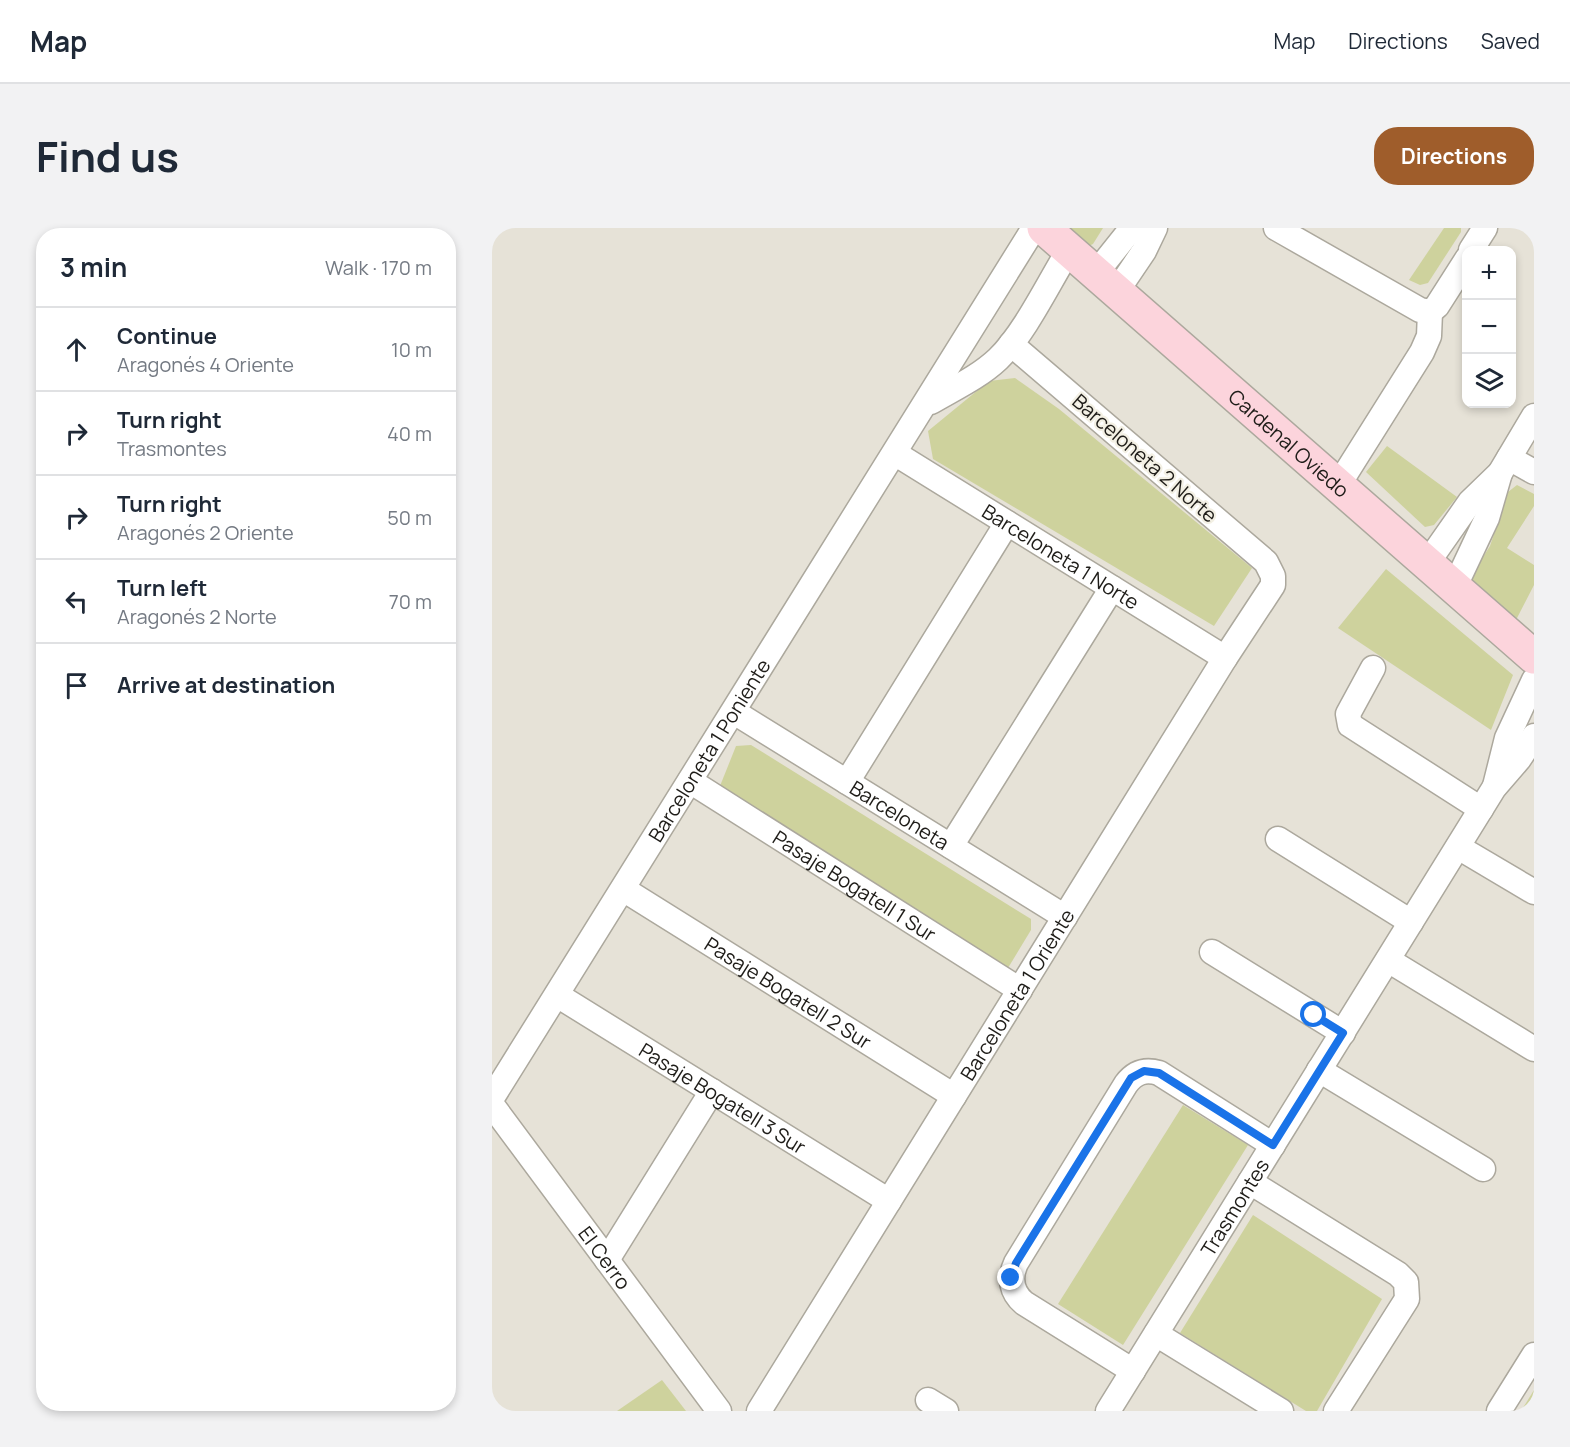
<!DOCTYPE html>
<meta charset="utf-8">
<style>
:root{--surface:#fff;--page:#f2f2f3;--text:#1f2937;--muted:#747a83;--line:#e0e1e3;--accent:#9f5d2b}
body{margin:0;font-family:Manrope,sans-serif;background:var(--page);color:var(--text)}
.controls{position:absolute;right:18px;top:18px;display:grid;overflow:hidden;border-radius:12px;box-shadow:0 3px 9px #0003}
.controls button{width:54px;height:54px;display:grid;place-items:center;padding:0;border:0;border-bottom:2px solid var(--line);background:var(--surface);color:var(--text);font:30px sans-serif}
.stop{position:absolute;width:18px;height:18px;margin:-14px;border:4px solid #1a73e8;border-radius:50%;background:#fff}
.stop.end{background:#1a73e8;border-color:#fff;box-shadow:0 2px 6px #0008}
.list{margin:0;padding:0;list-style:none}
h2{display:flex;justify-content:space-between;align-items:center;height:78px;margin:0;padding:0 24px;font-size:26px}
h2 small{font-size:20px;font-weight:400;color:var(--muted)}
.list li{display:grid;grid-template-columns:39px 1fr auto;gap:18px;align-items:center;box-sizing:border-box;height:84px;padding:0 24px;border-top:2px solid var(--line)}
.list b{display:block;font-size:22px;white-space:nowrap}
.list p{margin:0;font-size:20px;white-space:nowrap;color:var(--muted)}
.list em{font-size:20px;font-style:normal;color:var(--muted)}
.icon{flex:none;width:33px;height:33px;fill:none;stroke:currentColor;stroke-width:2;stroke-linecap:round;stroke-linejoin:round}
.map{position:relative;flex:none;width:1042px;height:1183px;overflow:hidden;border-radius:24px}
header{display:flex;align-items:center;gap:36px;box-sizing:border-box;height:84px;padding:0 30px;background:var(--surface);border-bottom:2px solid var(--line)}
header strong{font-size:28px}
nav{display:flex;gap:33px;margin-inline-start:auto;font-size:21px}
.intro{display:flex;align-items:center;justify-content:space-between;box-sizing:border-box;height:144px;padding:0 36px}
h1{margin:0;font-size:42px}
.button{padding:15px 27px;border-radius:24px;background:var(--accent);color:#fff;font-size:21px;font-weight:700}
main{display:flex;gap:36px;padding:0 36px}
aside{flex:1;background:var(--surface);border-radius:24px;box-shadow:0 3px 9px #0003}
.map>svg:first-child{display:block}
.green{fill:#ced29d}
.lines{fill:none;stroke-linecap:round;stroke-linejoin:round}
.street-casing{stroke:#aca89d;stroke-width:27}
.secondary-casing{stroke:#aca89d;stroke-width:36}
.street{stroke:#fff;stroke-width:24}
.secondary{stroke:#fcd4dc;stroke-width:33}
.route{stroke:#1a73e8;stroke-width:8}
.labels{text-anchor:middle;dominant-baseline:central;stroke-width:4.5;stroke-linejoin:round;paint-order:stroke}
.street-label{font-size:20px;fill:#1e1c18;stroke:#f3f0e4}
</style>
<header>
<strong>Map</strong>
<nav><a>Map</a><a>Directions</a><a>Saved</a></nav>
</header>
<div class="intro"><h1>Find us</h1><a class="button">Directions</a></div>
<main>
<aside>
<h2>3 min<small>Walk · 170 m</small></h2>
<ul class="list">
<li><svg class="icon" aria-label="ahead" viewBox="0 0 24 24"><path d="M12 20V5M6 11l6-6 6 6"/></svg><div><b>Continue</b><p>Aragonés 4 Oriente</p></div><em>10 m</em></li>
<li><svg class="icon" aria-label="right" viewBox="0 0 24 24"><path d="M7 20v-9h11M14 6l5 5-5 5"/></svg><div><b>Turn right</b><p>Trasmontes</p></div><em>40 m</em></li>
<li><svg class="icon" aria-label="right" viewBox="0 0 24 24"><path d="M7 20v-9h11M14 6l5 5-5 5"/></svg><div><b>Turn right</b><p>Aragonés 2 Oriente</p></div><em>50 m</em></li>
<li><svg class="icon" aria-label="left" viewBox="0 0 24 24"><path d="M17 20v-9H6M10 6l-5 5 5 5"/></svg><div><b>Turn left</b><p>Aragonés 2 Norte</p></div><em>70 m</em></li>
<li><svg class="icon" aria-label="arrive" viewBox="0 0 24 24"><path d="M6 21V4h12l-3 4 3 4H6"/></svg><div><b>Arrive at destination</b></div></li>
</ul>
</aside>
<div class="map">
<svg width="1042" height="1183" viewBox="0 0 1042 1183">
<rect width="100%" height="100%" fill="#e6e2d7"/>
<g class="green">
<path d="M 559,0 L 611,0 L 601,16 L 584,24 Z"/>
<path d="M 952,0 L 969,0 L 969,4 L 936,55 L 928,57 L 917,52 Z"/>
<path d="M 523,150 L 567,181 L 760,340 L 722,398 L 441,231 L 436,203 L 497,153 Z"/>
<path d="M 895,218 L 965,269 L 942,297 L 933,299 L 874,244 Z"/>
<path d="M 1025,257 L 1042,266 L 1042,278 L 1015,320 L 1042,337 L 1042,357 L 1024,392 L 977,351 L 998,318 L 1016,264 Z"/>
<path d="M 894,341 L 1021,447 L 999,502 L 846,400 Z"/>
<path d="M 259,517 L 539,691 L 539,702 L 516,740 L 228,558 L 244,518 Z"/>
<path d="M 691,877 L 756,917 L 631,1117 L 566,1076 Z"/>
<path d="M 761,987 L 890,1071 L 825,1183 L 814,1183 L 688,1105 Z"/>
<path d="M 170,1152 L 194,1183 L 125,1183 Z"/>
<path d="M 1042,1162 L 1042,1183 L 1029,1183 Z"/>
</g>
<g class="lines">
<defs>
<g id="street">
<path d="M 784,0 L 928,82 L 938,84"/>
<path d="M 979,22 L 993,0"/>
<path d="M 604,45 L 640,0"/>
<path d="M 625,63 L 652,23 L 663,0"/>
<path d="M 938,84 L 945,78 L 975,31"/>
<path d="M 439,174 C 461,161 487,149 506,131 C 533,105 557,54 577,22"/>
<path id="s1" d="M 404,226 L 733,430"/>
<path d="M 1017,230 L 1042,244"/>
<path d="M 847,256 L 930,124 L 937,108 L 938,84"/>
<path d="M 936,334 L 978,274 L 1008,245 L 1042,188"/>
<path d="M 963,358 L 995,290 L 1008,245"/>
<path d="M 881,440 L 856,486 L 858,497 L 989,581"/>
<path id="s2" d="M 242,484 L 573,689"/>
<path id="s3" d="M 198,553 L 528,762"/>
<path d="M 355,554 L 515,295"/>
<path d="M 1003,558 L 1015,510 L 1042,452"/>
<path d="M 786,611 L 919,694"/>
<path d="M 459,618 L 620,360"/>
<path d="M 966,619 L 1042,664"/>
<path id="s4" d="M 131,661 L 462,868"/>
<path d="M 720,724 L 851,805"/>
<path d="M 896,732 L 1042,821"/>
<path id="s5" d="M 65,767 L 397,973"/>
<path d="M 827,842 L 991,941"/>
<path id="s6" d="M 0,870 L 542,0"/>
<path id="s7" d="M 0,877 L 227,1183"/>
<path d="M 758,954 L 906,1046 L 914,1054 L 915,1071 L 844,1183"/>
<path d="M 115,1032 L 220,863"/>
<path d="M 664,1106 L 789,1183"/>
<path d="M 641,1143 L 532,1075 C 519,1064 517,1050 524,1035 L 634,856 C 643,844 653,841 667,845 L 781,917"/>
<path d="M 436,1172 L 454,1183"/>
<path id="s8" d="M 267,1183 L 733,430 L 781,357 L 781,348 L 774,334 L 519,116"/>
<path id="s9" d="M 616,1183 L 1002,560 L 1027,531 L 1042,508"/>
<path d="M 1007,1183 L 1042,1127"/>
</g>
<g id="secondary">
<path id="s10" d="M 552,0 L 1042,429"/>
</g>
</defs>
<use href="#street" class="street-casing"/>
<use href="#secondary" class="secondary-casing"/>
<use href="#street" class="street"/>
<use href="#secondary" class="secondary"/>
</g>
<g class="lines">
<path class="route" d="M 519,1050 L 524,1035 L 639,850 L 652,843 L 667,845 L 781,917 L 851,805 L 822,787"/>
</g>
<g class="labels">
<g class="street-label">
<text stroke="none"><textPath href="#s10" startOffset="326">Cardenal Oviedo</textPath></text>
<text transform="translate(653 230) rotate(41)">Barceloneta 2 Norte</text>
<text stroke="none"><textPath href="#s1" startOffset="194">Barceloneta 1 Norte</textPath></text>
<text stroke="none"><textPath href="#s6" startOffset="410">Barceloneta 1 Poniente</textPath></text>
<text stroke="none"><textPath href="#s2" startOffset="195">Barceloneta</textPath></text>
<text stroke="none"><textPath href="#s3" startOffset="195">Pasaje Bogatell 1 Sur</textPath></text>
<text stroke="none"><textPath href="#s4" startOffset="195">Pasaje Bogatell 2 Sur</textPath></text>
<text stroke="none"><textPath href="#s8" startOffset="490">Barceloneta 1 Oriente</textPath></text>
<text stroke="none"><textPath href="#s5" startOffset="195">Pasaje Bogatell 3 Sur</textPath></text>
<text stroke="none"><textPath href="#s9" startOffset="240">Trasmontes</textPath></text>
<text stroke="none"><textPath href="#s7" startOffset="190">El Cerro</textPath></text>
</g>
</g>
</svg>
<div class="controls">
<button>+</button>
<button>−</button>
<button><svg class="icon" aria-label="layers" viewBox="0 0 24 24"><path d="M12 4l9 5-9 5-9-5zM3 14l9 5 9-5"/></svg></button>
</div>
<div class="stop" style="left:822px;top:787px"></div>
<div class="stop end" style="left:519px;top:1050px"></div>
</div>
</main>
